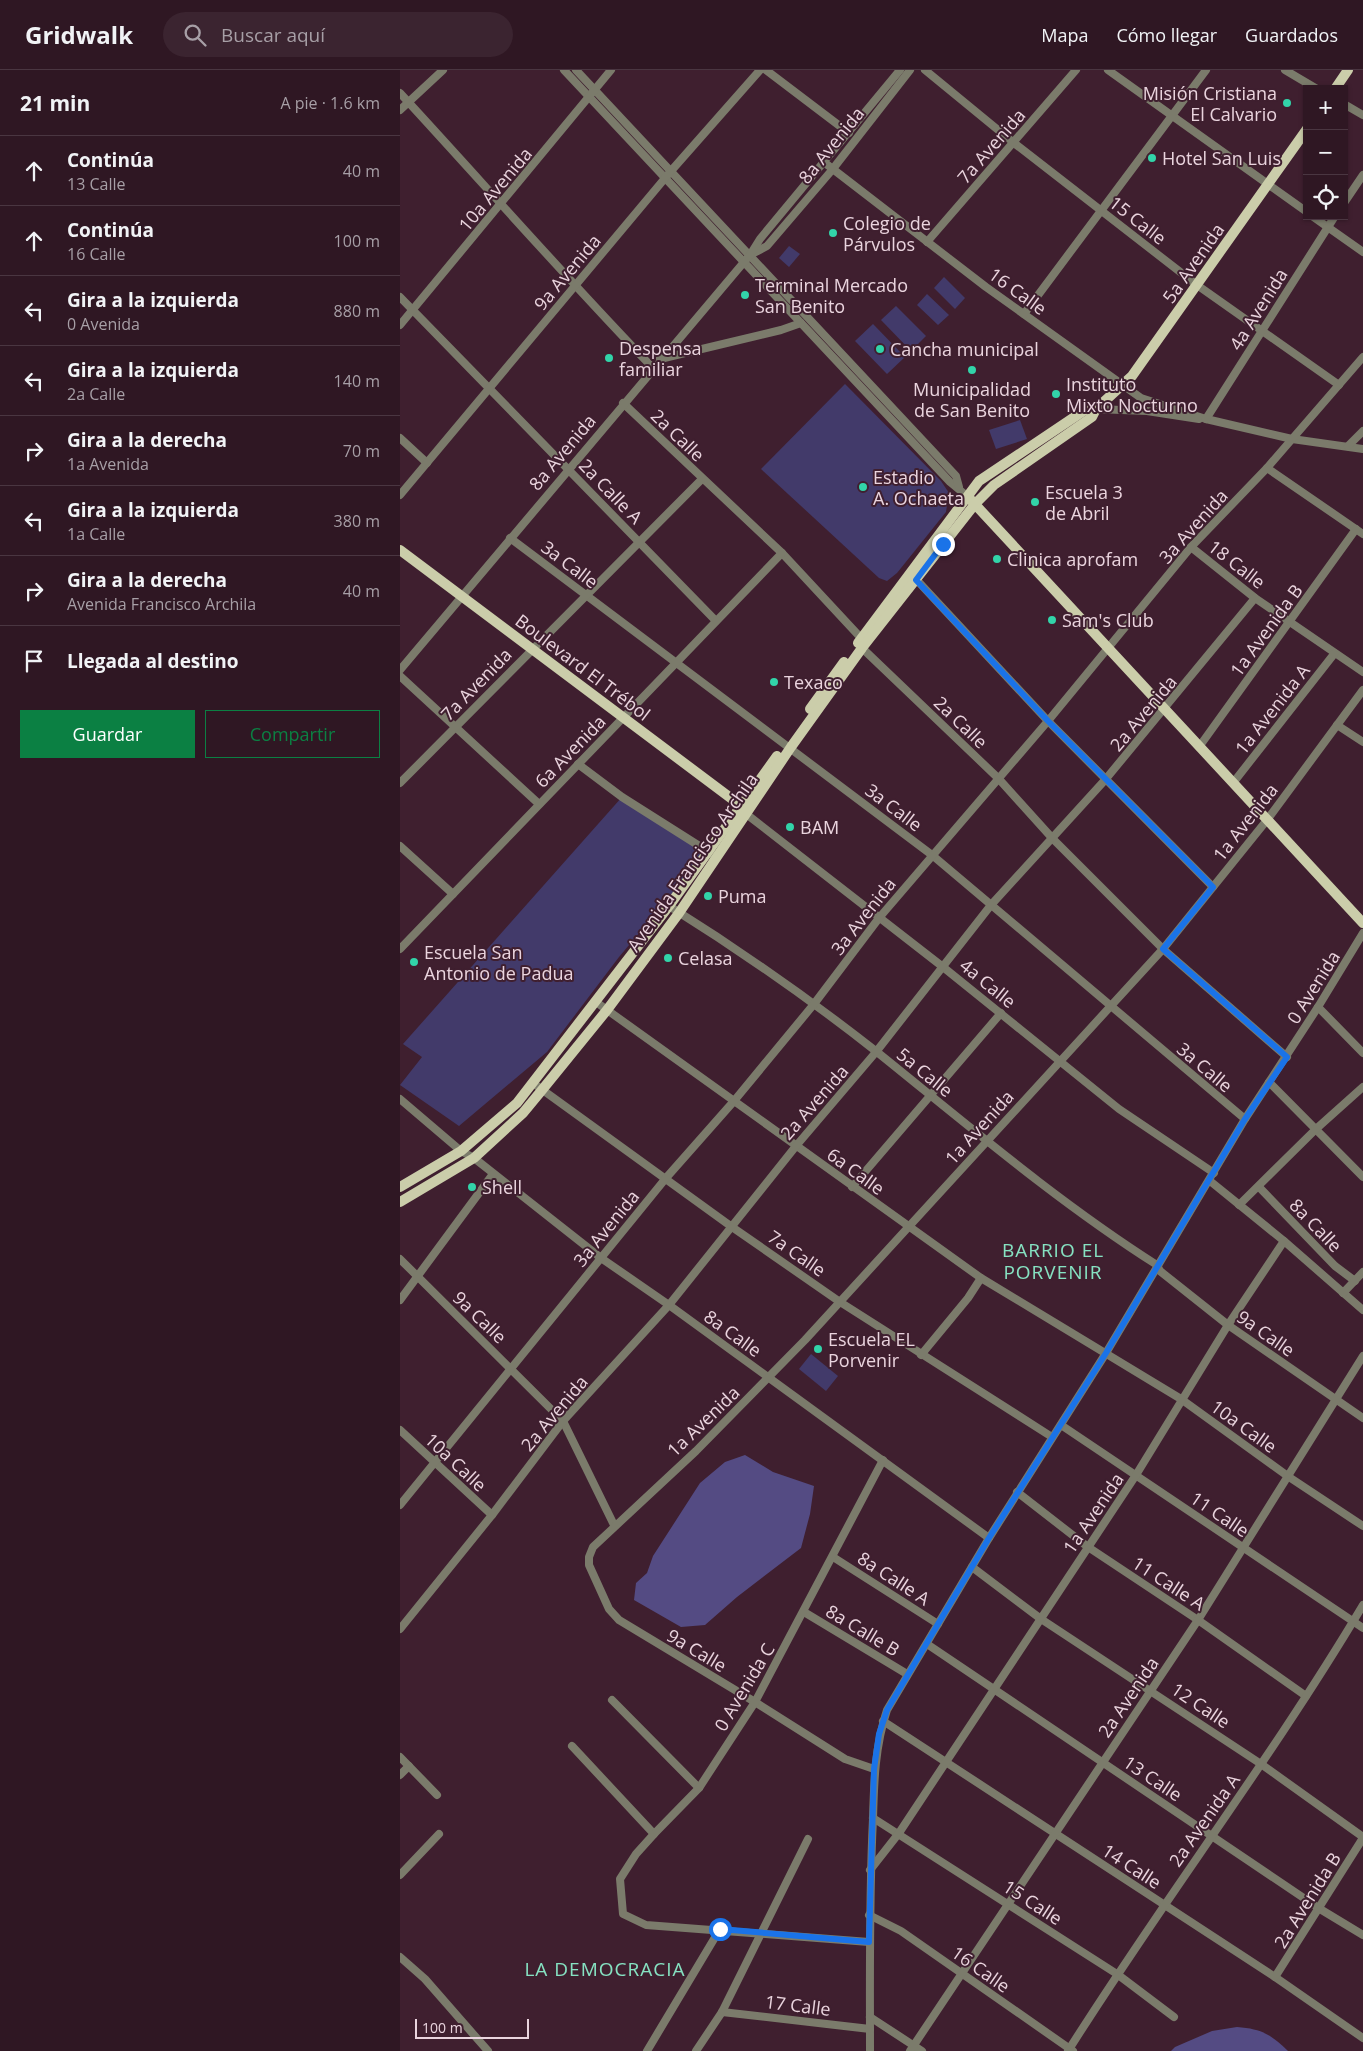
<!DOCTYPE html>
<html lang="es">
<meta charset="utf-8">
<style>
:root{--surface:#2f1723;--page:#3b2430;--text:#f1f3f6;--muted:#a79fa6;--line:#4a3641;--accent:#0b8043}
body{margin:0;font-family:"Open Sans",sans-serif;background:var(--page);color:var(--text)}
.controls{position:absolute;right:15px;top:15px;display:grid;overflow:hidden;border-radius:0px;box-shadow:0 1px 4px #0004}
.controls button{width:45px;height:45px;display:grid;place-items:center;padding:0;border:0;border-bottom:1px solid var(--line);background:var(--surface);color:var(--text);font:25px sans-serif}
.scale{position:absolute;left:15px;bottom:12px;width:114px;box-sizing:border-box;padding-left:5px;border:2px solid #ead4de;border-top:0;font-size:14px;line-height:18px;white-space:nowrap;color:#ead4de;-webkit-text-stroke:4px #3f1f2f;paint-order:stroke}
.stop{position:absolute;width:15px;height:15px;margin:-11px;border:4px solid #1a73e8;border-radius:50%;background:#fff}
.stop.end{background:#1a73e8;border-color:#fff;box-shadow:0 1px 5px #0008}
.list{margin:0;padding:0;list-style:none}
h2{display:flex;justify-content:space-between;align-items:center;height:65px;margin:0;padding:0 20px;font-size:21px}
h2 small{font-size:16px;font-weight:400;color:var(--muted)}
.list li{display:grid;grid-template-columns:32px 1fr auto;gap:15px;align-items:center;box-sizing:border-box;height:70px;padding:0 20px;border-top:1px solid var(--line)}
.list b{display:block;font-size:19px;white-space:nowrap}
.list p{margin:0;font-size:16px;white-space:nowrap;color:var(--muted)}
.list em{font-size:16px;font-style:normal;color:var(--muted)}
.actions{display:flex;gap:10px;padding:15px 20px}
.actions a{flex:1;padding:11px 0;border:1px solid var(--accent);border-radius:0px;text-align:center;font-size:18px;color:var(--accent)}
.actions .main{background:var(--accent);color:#fff}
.icon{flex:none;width:28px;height:28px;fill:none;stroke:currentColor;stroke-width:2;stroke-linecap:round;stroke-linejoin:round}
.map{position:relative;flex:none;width:963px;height:1981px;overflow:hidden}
header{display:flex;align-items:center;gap:30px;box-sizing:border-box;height:70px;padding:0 25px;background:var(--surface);border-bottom:1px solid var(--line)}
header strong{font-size:24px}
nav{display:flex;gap:28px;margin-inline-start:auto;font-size:18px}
.search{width:350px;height:45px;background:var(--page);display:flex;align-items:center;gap:12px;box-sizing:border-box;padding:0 18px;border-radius:28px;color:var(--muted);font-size:19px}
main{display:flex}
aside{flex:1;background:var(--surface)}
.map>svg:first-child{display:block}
.green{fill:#423a6a}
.forest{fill:#544b83}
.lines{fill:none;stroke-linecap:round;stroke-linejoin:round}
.minor{stroke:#7b7b6b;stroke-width:8}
.major{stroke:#cbcdaa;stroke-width:10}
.route{stroke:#1a73e8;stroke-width:6}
.poi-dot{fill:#32d4a9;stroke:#3f1f2f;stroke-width:2}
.labels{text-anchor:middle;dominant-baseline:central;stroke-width:4;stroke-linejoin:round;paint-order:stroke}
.poi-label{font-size:18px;fill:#ead4de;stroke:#3f1f2f;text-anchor:start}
.street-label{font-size:18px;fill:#ead4de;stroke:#3f1f2f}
.neighbourhood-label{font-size:19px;letter-spacing:1px;fill:#86e2c2;stroke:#3f1f2f}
</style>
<header>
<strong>Gridwalk</strong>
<div class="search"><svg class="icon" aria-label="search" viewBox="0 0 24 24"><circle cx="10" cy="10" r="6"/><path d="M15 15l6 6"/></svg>Buscar aquí</div>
<nav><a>Mapa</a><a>Cómo llegar</a><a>Guardados</a></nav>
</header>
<main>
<aside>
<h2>21 min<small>A pie · 1.6 km</small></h2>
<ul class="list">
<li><svg class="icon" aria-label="ahead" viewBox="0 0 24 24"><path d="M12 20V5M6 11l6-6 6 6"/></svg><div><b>Continúa</b><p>13 Calle</p></div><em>40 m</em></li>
<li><svg class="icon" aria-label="ahead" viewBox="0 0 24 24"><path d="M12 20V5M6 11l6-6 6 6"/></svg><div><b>Continúa</b><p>16 Calle</p></div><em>100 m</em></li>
<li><svg class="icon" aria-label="left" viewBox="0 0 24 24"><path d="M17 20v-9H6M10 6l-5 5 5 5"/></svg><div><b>Gira a la izquierda</b><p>0 Avenida</p></div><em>880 m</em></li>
<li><svg class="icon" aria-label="left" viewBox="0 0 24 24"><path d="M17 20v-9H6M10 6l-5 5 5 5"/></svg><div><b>Gira a la izquierda</b><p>2a Calle</p></div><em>140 m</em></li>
<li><svg class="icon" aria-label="right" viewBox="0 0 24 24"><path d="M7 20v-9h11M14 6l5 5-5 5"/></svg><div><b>Gira a la derecha</b><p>1a Avenida</p></div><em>70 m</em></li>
<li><svg class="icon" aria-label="left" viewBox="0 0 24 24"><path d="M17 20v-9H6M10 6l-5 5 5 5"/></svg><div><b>Gira a la izquierda</b><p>1a Calle</p></div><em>380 m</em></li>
<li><svg class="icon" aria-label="right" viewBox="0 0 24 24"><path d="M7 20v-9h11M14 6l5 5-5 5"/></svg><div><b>Gira a la derecha</b><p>Avenida Francisco Archila</p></div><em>40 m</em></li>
<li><svg class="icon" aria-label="arrive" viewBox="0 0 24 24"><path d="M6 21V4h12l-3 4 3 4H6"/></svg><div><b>Llegada al destino</b></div></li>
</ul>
<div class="actions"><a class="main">Guardar</a><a>Compartir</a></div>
</aside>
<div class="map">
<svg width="963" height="1981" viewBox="0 0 963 1981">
<rect width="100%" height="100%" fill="#3f1f2f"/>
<g class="green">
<path d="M 389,176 L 400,184 L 389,197 L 379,188 Z"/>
<path d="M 544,207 L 565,228 L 555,239 L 534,218 Z"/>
<path d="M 527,224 L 549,245 L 538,255 L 517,235 Z"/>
<path d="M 496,236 L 526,266 L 511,281 L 481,250 Z"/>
<path d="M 473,254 L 505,287 L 487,304 L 455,271 Z"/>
<path d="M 445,314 L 541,411 L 549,423 L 546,442 L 497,503 L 487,511 L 479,508 L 361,399 Z"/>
<path d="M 620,350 L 627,369 L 596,379 L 589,360 Z"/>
<path d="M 222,727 L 308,781 L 219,887 L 147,982 L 59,1056 L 0,1015 L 22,987 L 3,974 Z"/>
<path d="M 411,1284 L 438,1306 L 426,1321 L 399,1299 Z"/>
</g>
<g class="forest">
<path d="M 345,1385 L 373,1402 L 414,1416 L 410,1444 L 401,1478 L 337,1527 L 305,1555 L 281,1557 L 234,1530 L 236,1513 L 247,1503 L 253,1486 L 300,1413 L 325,1392 Z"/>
<path d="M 837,1957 C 862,1959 870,1964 888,1981 L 771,1981 L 775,1977 L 812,1961 Z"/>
</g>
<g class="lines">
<g class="minor">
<path d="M 164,0 L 550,412 L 567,426"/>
<path d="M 176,0 L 556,406 L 559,417"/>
<path d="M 366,0 L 449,63"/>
<path d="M 525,0 L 614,73 L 797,215 L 939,315"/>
<path d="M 708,0 L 907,142"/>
<path d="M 885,0 L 917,19"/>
<path d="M 0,23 C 84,114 166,208 253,298"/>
<path d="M 944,34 L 963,45"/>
<path d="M 0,40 L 43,0"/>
<path d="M 425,93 L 586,217 L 741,328 L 806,349 L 892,369 L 963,379"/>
<path d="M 944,133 L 963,105"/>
<path d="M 912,146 L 963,182"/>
<path d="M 527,172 L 676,0"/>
<path d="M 352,184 L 367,176 L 432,100 L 510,0"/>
<path d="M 0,227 L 316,551"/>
<path d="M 624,244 L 806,0"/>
<path d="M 0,255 L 211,0"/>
<path d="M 260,289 L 381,260 L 401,253"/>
<path d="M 223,333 L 382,483 L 461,568 L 462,578 L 598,708 L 653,769 L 763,879 L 887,987"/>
<path d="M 696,339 L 747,341 L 799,349"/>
<path d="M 806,349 L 935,146"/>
<path d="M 0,368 L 27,393"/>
<path d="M 948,376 L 963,361"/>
<path d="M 867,398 L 963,464"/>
<path d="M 0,425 L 271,101 L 360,0"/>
<path d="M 110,468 L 532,785 L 845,1049"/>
<path d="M 791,477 L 855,528 L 963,602"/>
<path d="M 514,507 L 648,651 L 813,817"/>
<path d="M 0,600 L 350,185 L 360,169 L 500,0"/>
<path d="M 0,606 L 139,734"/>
<path d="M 937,655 L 963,672"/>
<path d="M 799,677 L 956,459"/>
<path d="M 178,694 L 222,727 L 312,784"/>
<path d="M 0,713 L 302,409"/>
<path d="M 833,713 L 934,584"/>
<path d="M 345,743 L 543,897 L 719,1039 L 814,1103"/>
<path d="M 0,776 L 53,824"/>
<path d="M 269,836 C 341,881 411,930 477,982 C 569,1056 658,1132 757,1195 L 760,1201 L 828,1255 L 963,1348"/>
<path d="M 0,879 L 382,483"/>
<path d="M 196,932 L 581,1208 L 781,1329 L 889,1407 L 963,1456"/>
<path d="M 918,937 L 963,983"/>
<path d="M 869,1012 L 963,1107"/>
<path d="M 133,1013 L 332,1157 L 440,1232 L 652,1367"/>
<path d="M 0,1029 L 61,1081 L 74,1088 L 201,1188 L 269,1235 L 589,1468"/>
<path d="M 810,1111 L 884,1171 L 963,1240"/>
<path d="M 452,1117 L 601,943"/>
<path d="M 859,1117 L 935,1196 L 955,1211"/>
<path d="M 839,1135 L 916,1059 L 963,1017"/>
<path d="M 0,1189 L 163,1351 L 214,1455"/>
<path d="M 943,1223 L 963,1202"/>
<path d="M 0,1230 L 93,1104"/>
<path d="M 521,1285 L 568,1228 L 581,1208"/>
<path d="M 661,1355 L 963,1558"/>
<path d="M 0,1360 L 92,1445"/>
<path d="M 617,1422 L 688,1477 L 798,1550 L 906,1626"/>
<path d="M 0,1435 L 266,1108 L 334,1031 L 414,934 L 479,848 L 648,651 L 791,477 L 867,398 L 963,287"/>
<path d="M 433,1487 L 538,1554"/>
<path d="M 572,1497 L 641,1549 L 861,1694 L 963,1767"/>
<path d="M 404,1542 L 507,1604"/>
<path d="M 0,1559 L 92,1445 L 163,1351 L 269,1235 L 396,1076 L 476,982 L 591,835 L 705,710 L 855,528"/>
<path d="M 527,1574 L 920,1839 L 963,1865"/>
<path d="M 212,1630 L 299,1718"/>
<path d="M 483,1651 L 875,1907 L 963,1968"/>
<path d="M 172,1676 L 254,1764"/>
<path d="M 0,1687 L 37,1725"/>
<path d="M 474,1699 L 445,1689 L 355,1632 L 219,1550 L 209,1539 L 189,1495 L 189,1487 L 193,1477 L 296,1381 L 405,1270 L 763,879 L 867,750 L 963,620"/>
<path d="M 0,1705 L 9,1696"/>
<path d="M 473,1748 L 717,1904 L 774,1947"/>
<path d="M 470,1800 L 499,1763 L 736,1405 L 828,1255 L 884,1171"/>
<path d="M 0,1805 L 39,1764"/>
<path d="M 469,1845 L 501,1861 L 673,1981"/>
<path d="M 469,1872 L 246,1855 L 223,1844 L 220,1809 L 236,1784 L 254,1764 L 299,1718 L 355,1632 L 483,1390"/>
<path d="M 0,1887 L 25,1909 L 88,1981"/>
<path d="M 875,1907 L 963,1768"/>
<path d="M 322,1942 L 470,1959"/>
<path d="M 470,1947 L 522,1981"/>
<path d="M 247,1981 L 320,1859"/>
<path d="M 296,1981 L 322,1942 L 408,1769"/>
<path d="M 470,1981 C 470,1903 469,1826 473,1749 C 474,1711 475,1676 487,1640 L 589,1468 L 706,1283 L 845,1049 L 918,937 L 963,863"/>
<path d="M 510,1981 L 798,1550 L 963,1286"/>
<path d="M 668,1981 C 763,1830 872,1688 963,1535"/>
</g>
<g class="major">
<path d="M 935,19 L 948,0"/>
<path d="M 571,430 L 963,853"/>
<path d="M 0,480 L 340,735 L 343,740"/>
<path d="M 458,573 L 579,411 L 688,338 L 696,339"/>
<path d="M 410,639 L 444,592"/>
<path d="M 0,1117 L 61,1081 L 117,1033 L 269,836 L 377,686"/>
<path d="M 0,1132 L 74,1088 L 123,1043 L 142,1020 L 207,940 L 279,843 L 391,677 L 462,578 L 575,434 L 594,415 L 692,347 L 696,339 L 732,306 L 907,59"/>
</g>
</g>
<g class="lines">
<path class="route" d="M 320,1859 L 469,1872 L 474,1699 L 479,1664 L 487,1640 L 589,1468 L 706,1283 L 845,1049 L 887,987 L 763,879 L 813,817 L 648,651 L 516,510 L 543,474"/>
</g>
<g class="poi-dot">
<circle cx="887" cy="33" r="5"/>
<circle cx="752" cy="88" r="5"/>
<circle cx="433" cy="163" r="5"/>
<circle cx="345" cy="225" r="5"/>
<circle cx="480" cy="279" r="5"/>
<circle cx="209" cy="288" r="5"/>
<circle cx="572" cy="300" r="5"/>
<circle cx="656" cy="324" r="5"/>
<circle cx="463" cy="417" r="5"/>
<circle cx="635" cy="432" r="5"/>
<circle cx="597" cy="489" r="5"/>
<circle cx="652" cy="550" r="5"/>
<circle cx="374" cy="612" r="5"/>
<circle cx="390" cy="757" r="5"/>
<circle cx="308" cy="826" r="5"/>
<circle cx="268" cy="888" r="5"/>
<circle cx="14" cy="892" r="5"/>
<circle cx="72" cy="1117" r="5"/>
<circle cx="418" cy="1279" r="5"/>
</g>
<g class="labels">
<g class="poi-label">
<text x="877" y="23" text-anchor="end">Misión Cristiana<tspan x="877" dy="21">El Calvario</tspan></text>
<text x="762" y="88">Hotel San Luis</text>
<text x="443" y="153">Colegio de<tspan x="443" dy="21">Párvulos</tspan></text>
<text x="355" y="215">Terminal Mercado<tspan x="355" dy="21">San Benito</tspan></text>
<text x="219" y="278">Despensa<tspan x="219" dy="21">familiar</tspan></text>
<text x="490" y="279">Cancha municipal</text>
<text x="666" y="314">Instituto<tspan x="666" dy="21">Mixto Nocturno</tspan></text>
<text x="572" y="319" text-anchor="middle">Municipalidad<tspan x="572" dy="21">de San Benito</tspan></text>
<text x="473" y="407">Estadio<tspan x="473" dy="21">A. Ochaeta</tspan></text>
<text x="645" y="422">Escuela 3<tspan x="645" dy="21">de Abril</tspan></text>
<text x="607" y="489">Clinica aprofam</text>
<text x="662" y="550">Sam's Club</text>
<text x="384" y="612">Texaco</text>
<text x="400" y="757">BAM</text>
<text x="318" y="826">Puma</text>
<text x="24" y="882">Escuela San<tspan x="24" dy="21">Antonio de Padua</tspan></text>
<text x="278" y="888">Celasa</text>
<text x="82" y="1117">Shell</text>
<text x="428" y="1269">Escuela EL<tspan x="428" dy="21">Porvenir</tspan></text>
</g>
<g class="street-label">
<text transform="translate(431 75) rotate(-51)">8a Avenida</text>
<text transform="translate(591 76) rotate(-49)">7a Avenida</text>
<text transform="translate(95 119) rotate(-50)">10a Avenida</text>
<text transform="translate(738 150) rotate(38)">15 Calle</text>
<text transform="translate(793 193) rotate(-55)">5a Avenida</text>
<text transform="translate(167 202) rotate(-50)">9a Avenida</text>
<text transform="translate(618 221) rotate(36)">16 Calle</text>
<text transform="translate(858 239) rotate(-58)">4a Avenida</text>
<text transform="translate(278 365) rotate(44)">2a Calle</text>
<text transform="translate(162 382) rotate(-50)">8a Avenida</text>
<text transform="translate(211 421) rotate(46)">2a Calle A</text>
<text transform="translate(793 456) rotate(-48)">3a Avenida</text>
<text transform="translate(170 494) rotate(37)">3a Calle</text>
<text transform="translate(837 494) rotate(38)">18 Calle</text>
<text transform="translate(866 560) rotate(-54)">1a Avenida B</text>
<text transform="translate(183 597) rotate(37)">Boulevard El Trébol</text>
<text transform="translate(76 614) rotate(-46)">7a Avenida</text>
<text transform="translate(872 639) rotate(-52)">1a Avenida A</text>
<text transform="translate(743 643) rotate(-50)">2a Avenida</text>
<text transform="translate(561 652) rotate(44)">2a Calle</text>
<text transform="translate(170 681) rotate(-46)">6a Avenida</text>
<text transform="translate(494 737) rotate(37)">3a Calle</text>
<text transform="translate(845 752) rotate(-52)">1a Avenida</text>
<text transform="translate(292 792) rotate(-55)">Avenida Francisco Archila</text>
<text transform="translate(463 846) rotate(-52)">3a Avenida</text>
<text transform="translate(588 913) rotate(39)">4a Calle</text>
<text transform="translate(913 917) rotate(-58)">0 Avenida</text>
<text transform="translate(805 997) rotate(40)">3a Calle</text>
<text transform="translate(525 1002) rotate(39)">5a Calle</text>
<text transform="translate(414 1032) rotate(-49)">2a Avenida</text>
<text transform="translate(579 1057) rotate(-48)">1a Avenida</text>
<text transform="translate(456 1101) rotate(36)">6a Calle</text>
<text transform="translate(916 1155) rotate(46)">8a Calle</text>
<text transform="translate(206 1158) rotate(-51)">3a Avenida</text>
<text transform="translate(397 1183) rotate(35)">7a Calle</text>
<text transform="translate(80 1247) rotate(44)">9a Calle</text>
<text transform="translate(333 1263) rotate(36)">8a Calle</text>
<text transform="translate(866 1263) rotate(35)">9a Calle</text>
<text transform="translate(154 1343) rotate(-50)">2a Avenida</text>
<text transform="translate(303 1351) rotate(-44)">1a Avenida</text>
<text transform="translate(844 1356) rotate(36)">10a Calle</text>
<text transform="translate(56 1392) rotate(43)">10a Calle</text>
<text transform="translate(693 1443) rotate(-56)">1a Avenida</text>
<text transform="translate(820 1444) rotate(34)">11 Calle</text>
<text transform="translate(494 1508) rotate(33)">8a Calle A</text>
<text transform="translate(769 1513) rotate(33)">11 Calle A</text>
<text transform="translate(463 1560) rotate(31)">8a Calle B</text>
<text transform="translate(297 1580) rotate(31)">9a Calle</text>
<text transform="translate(344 1617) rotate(-59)">0 Avenida C</text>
<text transform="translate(728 1627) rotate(-56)">2a Avenida</text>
<text transform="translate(801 1635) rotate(34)">12 Calle</text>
<text transform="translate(753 1708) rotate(34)">13 Calle</text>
<text transform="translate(804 1750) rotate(-55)">2a Avenida A</text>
<text transform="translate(732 1796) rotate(33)">14 Calle</text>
<text transform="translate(907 1830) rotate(-58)">2a Avenida B</text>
<text transform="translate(633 1832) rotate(33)">15 Calle</text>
<text transform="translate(581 1899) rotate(35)">16 Calle</text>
<text transform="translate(398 1935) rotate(7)">17 Calle</text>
</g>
<g class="neighbourhood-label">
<text x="653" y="1180">BARRIO EL<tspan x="653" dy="22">PORVENIR</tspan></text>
<text x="205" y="1899">LA DEMOCRACIA</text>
</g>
</g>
</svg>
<div class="controls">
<button>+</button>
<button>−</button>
<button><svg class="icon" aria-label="locate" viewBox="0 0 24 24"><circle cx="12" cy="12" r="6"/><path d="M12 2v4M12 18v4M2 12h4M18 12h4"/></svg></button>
</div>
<div class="scale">100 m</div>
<div class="stop" style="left:320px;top:1859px"></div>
<div class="stop end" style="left:543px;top:474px"></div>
</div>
</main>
